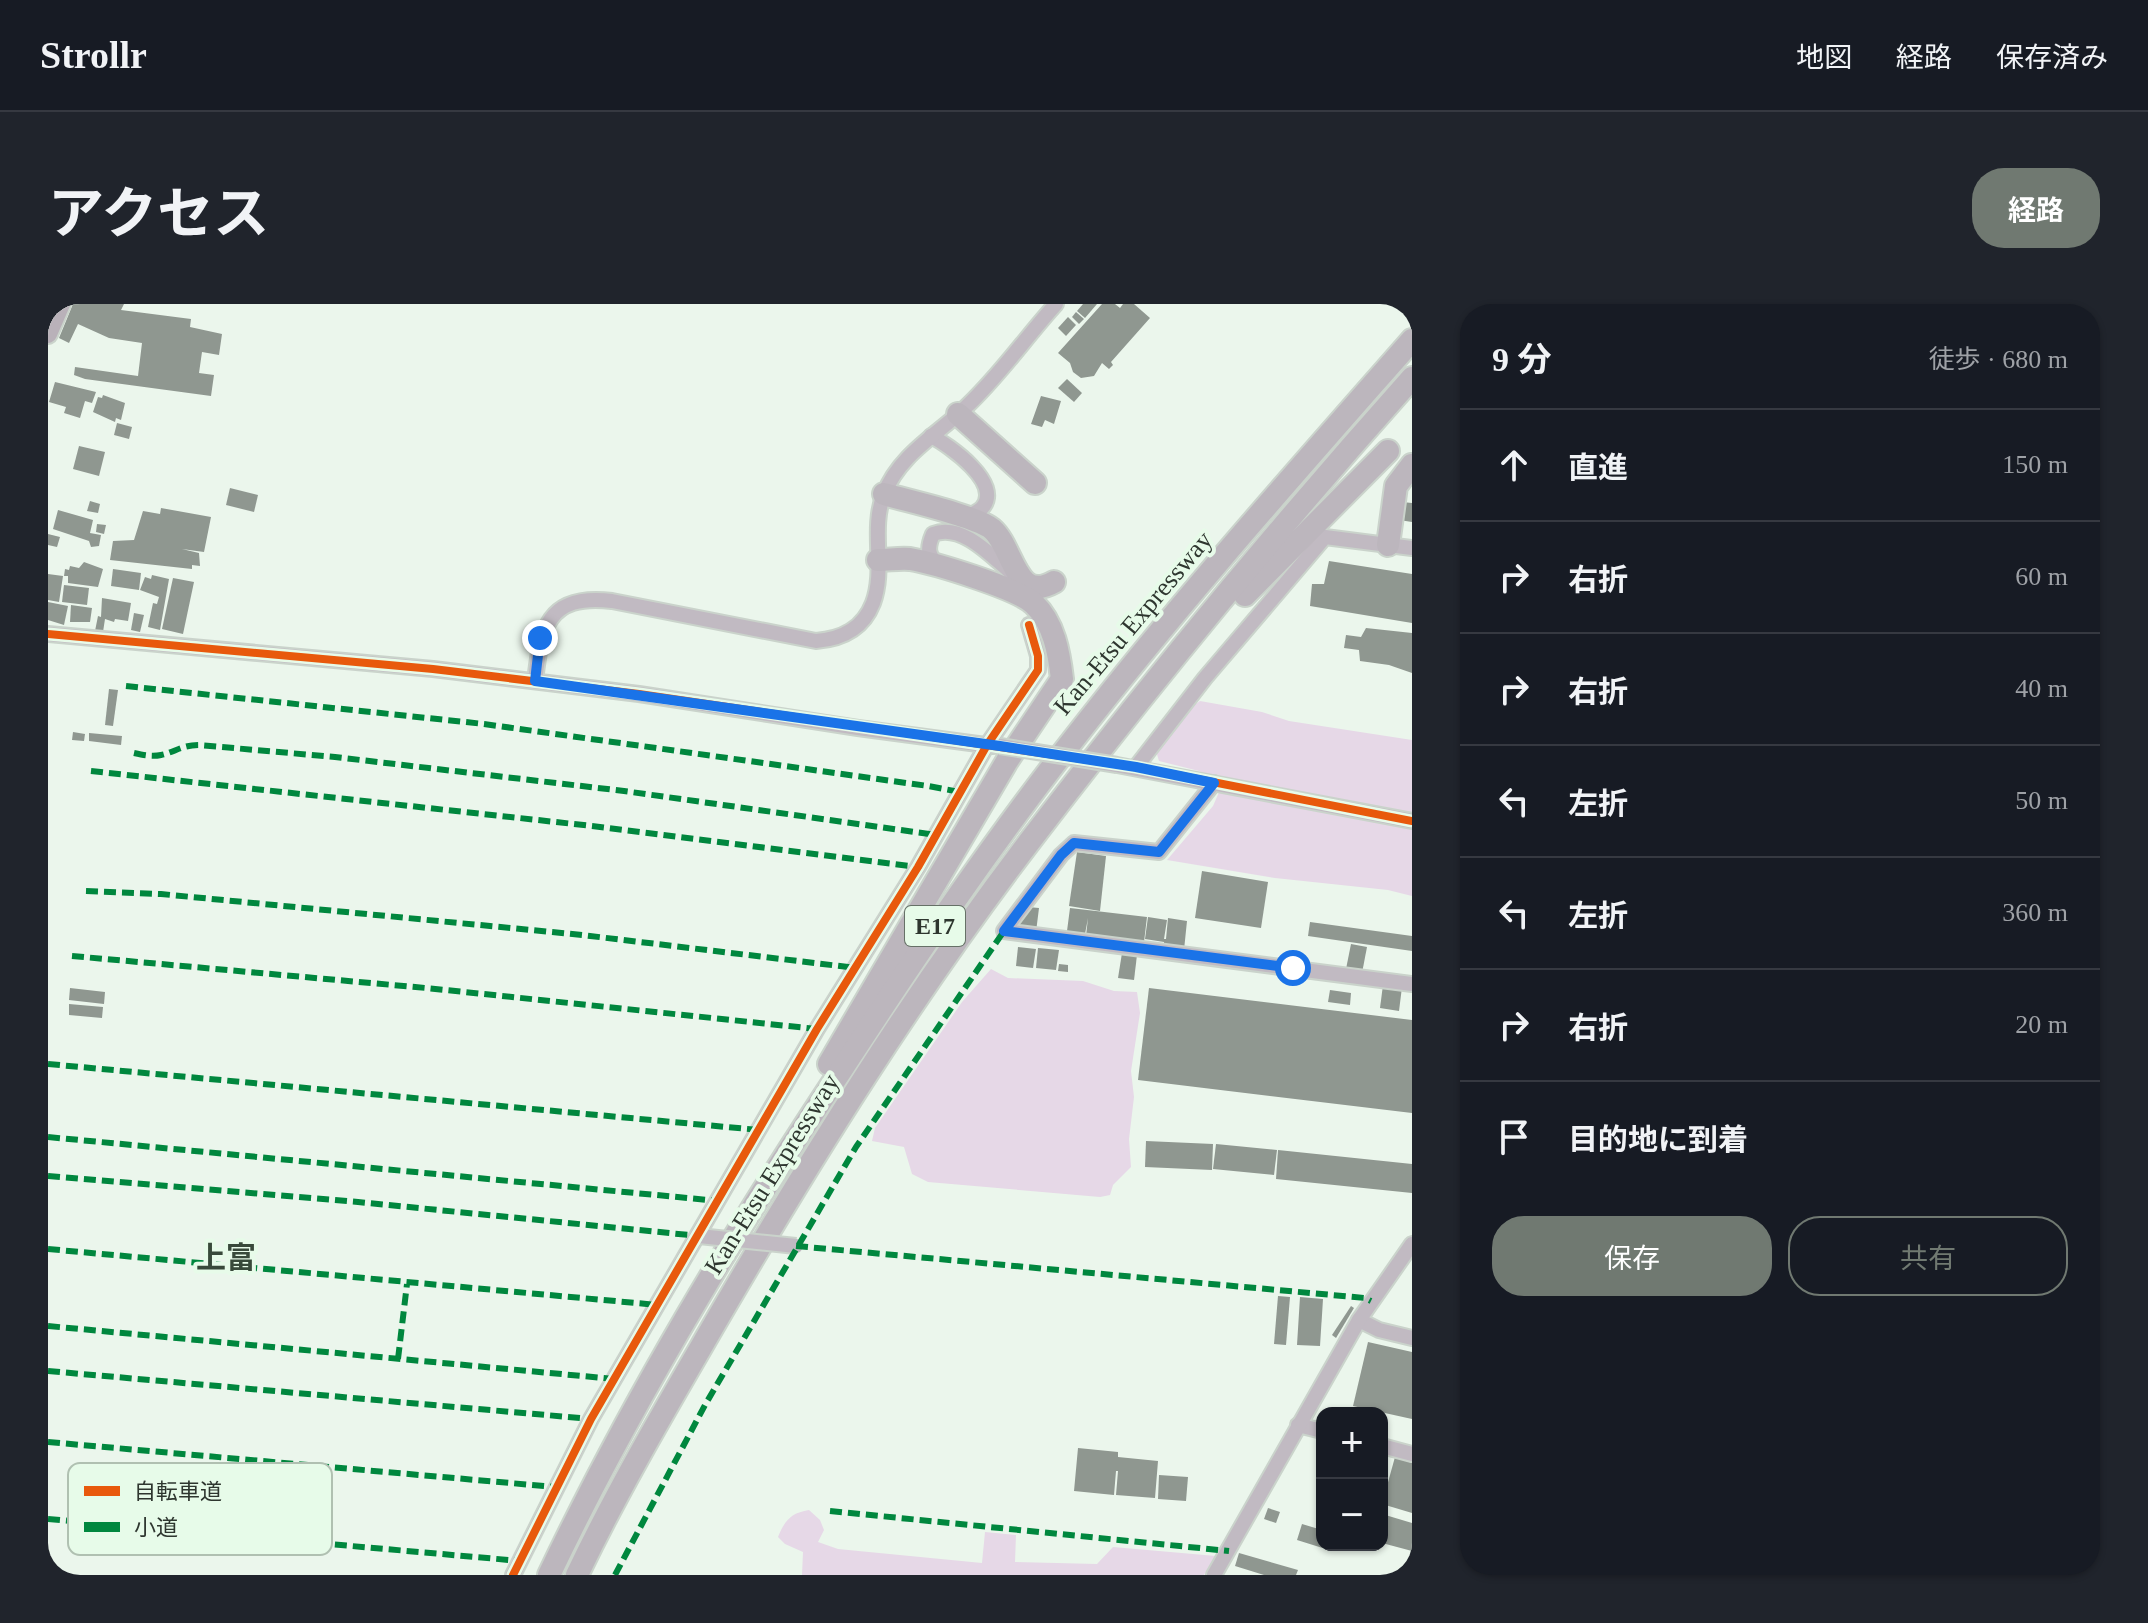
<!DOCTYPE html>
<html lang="ja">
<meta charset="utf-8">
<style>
:root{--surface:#171b24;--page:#20242c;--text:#f1f3f6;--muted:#9ea1a6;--line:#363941;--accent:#707971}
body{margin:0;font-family:"Times New Roman","Noto Sans JP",serif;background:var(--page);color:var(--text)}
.controls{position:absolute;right:24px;bottom:24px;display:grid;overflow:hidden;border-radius:16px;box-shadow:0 2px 6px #0004}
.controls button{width:72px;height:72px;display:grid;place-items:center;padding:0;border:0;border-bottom:2px solid var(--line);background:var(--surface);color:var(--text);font:40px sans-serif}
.stop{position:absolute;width:24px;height:24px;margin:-18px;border:6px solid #1a73e8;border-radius:50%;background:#fff}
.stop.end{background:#1a73e8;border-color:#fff;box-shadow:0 2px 8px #0008}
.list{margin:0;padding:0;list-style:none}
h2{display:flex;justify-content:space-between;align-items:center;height:104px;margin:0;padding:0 32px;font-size:34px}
h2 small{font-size:26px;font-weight:400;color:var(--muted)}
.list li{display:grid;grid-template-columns:52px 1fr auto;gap:24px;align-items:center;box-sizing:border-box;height:112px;padding:0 32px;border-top:2px solid var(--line)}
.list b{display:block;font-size:30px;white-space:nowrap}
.list em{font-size:26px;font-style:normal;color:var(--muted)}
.actions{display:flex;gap:16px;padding:24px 32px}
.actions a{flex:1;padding:18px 0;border:2px solid var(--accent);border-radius:32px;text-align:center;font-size:28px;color:var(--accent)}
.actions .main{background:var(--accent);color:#fff}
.icon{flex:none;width:44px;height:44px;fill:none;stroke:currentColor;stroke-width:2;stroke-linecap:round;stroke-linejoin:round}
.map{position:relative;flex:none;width:1364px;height:1271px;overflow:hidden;border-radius:32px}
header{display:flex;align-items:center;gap:48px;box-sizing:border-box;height:112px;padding:0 40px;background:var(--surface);border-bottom:2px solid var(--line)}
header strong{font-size:38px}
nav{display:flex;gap:44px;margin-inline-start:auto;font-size:28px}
.intro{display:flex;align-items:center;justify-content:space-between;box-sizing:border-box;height:192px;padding:0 48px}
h1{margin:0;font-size:56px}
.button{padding:20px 36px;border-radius:32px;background:var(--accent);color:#fff;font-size:28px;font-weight:700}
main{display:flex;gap:48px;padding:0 48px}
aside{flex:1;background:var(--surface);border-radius:32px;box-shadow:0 2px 6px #0004}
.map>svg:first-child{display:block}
.green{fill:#e6d8e7}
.building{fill:#8f9790}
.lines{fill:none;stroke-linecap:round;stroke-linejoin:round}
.minor-casing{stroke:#cad3cb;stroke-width:18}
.major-casing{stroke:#cad3cb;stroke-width:22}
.highway-casing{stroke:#cad3cb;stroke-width:26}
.minor{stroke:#c1bac2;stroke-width:14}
.major{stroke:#b9b1b9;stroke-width:18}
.highway{stroke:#bcb6bd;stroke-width:22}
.minor-bridge-casing{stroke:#cad3cb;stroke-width:18;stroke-linecap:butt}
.minor-bridge{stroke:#c1bac2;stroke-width:14}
.quiet{stroke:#00873e;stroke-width:6;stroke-dasharray:12 6;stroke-linecap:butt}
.cycleway-casing{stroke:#e7fbe9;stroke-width:13}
.cycleway{stroke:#e8590c;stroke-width:8}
.route{stroke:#1a73e8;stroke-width:10}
.labels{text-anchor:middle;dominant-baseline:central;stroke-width:8;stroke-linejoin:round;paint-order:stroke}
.shield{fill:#e7fbe9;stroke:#667167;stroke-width:2}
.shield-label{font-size:24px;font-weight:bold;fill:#2e362f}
.street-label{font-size:26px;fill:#2e362f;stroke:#e7fbe9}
.quarter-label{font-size:30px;font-weight:bold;fill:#38493a;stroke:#e7fbe9}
.key{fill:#e7fbe9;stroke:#b0c0b1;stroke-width:2}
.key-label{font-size:22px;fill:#2e362f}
</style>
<header>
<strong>Strollr</strong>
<nav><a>地図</a><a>経路</a><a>保存済み</a></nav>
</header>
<div class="intro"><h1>アクセス</h1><a class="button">経路</a></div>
<main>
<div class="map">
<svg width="1364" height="1271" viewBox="0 0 1364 1271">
<rect width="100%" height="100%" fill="#ebf6ec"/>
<g class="green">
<path d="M 1152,397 L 1214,408 L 1241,417 L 1364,436 L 1364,592 L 1340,586 L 1227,574 L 1119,556 L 1165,502 L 1175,479 L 1151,467 L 1111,457 L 1108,447 L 1143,403 Z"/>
<path d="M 943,665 L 960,674 L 1035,677 L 1066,687 L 1089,688 L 1092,709 L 1083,767 L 1086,793 L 1081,835 L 1083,863 L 1065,881 L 1062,891 L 1052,893 L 880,878 L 864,870 L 856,843 L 824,837 L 827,824 L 914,698 Z"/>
<path d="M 761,1206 L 772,1216 L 776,1226 L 770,1238 L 790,1245 L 934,1259 L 937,1228 L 968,1231 L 967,1258 L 1049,1260 L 1065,1243 L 1168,1252 L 1156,1271 L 754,1271 L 755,1248 L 737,1240 L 730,1233 C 737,1216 743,1209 761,1206 Z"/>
</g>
<g class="building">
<path d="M 25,0 L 76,0 L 73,6 L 143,15 L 142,23 L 174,30 L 171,51 L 154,48 L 151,69 L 166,71 L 163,92 L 37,75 L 26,71 L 27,63 L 90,72 L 94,39 L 61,34 L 30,20 L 21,39 L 11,34 Z"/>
<path d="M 1035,0 L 1049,0 L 1037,14 L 1029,7 Z"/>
<path d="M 1054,0 L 1067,0 L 1072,4 L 1075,0 L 1086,0 L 1102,14 L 1063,58 L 1065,61 L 1061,65 L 1054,59 L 1046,72 L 1033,74 L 1025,68 L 1022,59 L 1010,49 Z"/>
<path d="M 1028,8 L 1036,15 L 1031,20 L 1024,13 Z"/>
<path d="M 1020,13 L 1028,21 L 1018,32 L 1010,24 Z"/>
<path d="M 1019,75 L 1034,89 L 1026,98 L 1010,84 Z"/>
<path d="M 7,78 L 48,88 L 44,99 L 37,97 L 32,114 L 16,109 L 18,103 L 1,98 Z"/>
<path d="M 55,91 L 77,99 L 73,116 L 68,114 L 67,118 L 45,108 L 50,93 L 54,94 Z"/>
<path d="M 993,92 L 1013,97 L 1006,120 L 997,116 L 994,123 L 983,120 Z"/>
<path d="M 69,119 L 84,123 L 81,135 L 66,131 Z"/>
<path d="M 31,142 L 57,148 L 51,172 L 25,165 Z"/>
<path d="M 182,184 L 210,191 L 206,208 L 178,201 Z"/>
<path d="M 42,197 L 52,200 L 50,209 L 39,207 Z"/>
<path d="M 1354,198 L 1364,199 L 1364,218 L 1351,216 Z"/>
<path d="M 113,204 L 163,213 L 156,248 L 134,245 L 151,249 L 152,262 L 144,261 L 144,265 L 62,256 L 65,237 L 86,236 L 95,207 L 112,210 Z"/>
<path d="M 10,206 L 45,216 L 42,229 L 53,231 L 51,242 L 43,243 L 41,237 L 5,225 Z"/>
<path d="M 49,220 L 58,221 L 56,230 L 48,228 Z"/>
<path d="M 0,230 L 12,233 L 9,243 L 0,241 Z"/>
<path d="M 1281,257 L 1364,270 L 1364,319 L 1262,302 L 1264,280 L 1276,280 Z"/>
<path d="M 36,258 L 55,265 L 50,283 L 20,279 L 20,272 L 16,272 L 17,265 L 21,266 L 22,262 L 31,264 Z"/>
<path d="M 65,265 L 93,269 L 91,286 L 63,282 Z"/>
<path d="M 0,270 L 15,272 L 11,298 L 0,296 Z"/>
<path d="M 104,271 L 121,275 L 112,326 L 100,323 L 105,299 L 109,300 L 111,293 L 92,286 L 97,273 L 103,275 Z"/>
<path d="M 125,274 L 146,278 L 135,330 L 114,325 Z"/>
<path d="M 16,281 L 41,284 L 39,301 L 14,298 Z"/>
<path d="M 54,294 L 83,299 L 80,317 L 67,315 L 66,318 L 57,315 L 55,328 L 47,327 L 50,312 L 53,313 Z"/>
<path d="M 0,298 L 20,302 L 16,321 L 0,316 Z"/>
<path d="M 23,301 L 44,304 L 42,318 L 22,318 Z"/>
<path d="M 86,309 L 96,311 L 92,328 L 83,326 Z"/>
<path d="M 1318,324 L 1364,329 L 1364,369 L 1341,361 L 1312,357 L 1311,346 L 1296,344 L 1298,331 L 1313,333 Z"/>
<path d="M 61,385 L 70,386 L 65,422 L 57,421 Z"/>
<path d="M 25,428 L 37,430 L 36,437 L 24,436 Z"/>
<path d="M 41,429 L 74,432 L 73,441 L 41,437 Z"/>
<path d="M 1029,548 L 1058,552 L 1052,607 L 1021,602 Z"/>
<path d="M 1154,567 L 1220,578 L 1213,624 L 1147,614 Z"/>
<path d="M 980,603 L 991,604 L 988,628 L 969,626 L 970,619 Z"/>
<path d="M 1022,604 L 1099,613 L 1096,638 L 1038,632 L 1040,614 L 1037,630 L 1019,627 Z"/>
<path d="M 1100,613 L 1119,616 L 1116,635 L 1118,635 L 1120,614 L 1139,617 L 1136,646 L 1116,644 L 1116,638 L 1097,635 Z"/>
<path d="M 1262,618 L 1364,632 L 1364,647 L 1260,632 Z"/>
<path d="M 1303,640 L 1319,643 L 1314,669 L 1298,665 Z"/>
<path d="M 970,643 L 988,645 L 985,664 L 968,662 Z"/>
<path d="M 990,644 L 1011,646 L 1008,666 L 988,664 Z"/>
<path d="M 1074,649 L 1089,651 L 1086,676 L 1070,674 Z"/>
<path d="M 1011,660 L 1020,661 L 1020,668 L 1010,667 Z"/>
<path d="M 1335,681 L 1354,683 L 1351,707 L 1332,704 Z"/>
<path d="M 22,684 L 57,688 L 56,700 L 21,696 Z"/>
<path d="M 1101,684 L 1364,716 L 1364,809 L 1090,776 Z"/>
<path d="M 1282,686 L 1303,689 L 1302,701 L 1280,698 Z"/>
<path d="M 21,700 L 55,703 L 54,714 L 21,711 Z"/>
<path d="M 1098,837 L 1165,840 L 1164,866 L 1097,863 Z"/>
<path d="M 1168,840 L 1229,846 L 1226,871 L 1165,865 Z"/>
<path d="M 1230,846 L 1364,860 L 1364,889 L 1228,875 Z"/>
<path d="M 1230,992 L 1242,993 L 1238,1041 L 1226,1040 Z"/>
<path d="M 1252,993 L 1275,995 L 1272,1042 L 1249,1041 Z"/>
<path d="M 1303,1002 L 1306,1004 L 1288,1034 L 1284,1031 Z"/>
<path d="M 1320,1038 L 1364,1048 L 1364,1115 L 1305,1102 Z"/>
<path d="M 1030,1144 L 1070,1148 L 1070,1153 L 1110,1157 L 1107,1194 L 1068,1191 L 1070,1167 L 1068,1167 L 1066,1191 L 1026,1187 Z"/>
<path d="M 1347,1153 L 1364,1159 L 1364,1209 L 1334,1200 Z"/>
<path d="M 1111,1171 L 1140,1173 L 1138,1197 L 1110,1195 Z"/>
<path d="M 1220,1204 L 1232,1208 L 1228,1219 L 1216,1215 Z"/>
<path d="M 1334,1210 L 1364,1219 L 1364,1247 L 1334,1239 Z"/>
<path d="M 1254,1220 L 1274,1226 L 1274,1241 L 1282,1241 L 1281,1246 L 1249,1236 Z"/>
<path d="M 1191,1249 L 1250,1266 L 1248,1271 L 1216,1271 L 1187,1262 Z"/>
</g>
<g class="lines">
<defs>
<g id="minor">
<path d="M 883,132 C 901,141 956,180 934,204 C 930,208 923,211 917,214"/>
<path d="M 892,262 C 879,252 879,244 885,230 C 915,218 946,255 967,272"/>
<path d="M 0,330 L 385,365 L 591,390 L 810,424 L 945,442"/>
<path d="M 487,377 C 493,326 498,289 564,297 L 768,337 C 794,335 815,325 825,299 C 838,264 822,226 836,190 C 852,150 889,131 919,102 C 952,71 978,33 1008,0"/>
<path d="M 1069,461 L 1364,517"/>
<path d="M 1088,463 L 1157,374 L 1277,233 L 1364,244"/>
<path d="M 1166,479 L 1111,548 L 1026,539 L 1013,551 L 956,627 L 1364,680"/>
<path d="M 1311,1016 L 1331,1026 L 1364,1034"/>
<path d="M 1250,1121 L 1274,1127"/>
<path d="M 1334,1142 L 1364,1150"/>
<path d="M 465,1271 L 543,1115 L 769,725 L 870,563 L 939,441 L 990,366 L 990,352 L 981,321"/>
<path d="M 1166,1271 L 1311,1016 L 1364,940"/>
</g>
<path id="major" d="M 0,30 L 13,0"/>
<g id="highway">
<path d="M 910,110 L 987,179"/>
<path d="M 836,190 C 860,197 928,212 944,225 C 966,244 967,300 1006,278"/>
<path d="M 1340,241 L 1348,182 L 1364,161"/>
<path d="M 1197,291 L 1340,147"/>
<path d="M 781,760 L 959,457 L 1014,375 C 1011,349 1006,319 986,300 C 969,284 886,259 862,255 C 851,254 841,256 830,256"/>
<path d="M 501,1271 C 585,1095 686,928 794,765 C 867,653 942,542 1025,436 C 1132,298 1249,167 1364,36"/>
<path d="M 529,1271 C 570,1185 619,1102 667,1019 C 764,852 867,687 985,533 C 1105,376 1232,222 1364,74"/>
</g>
</defs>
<use href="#minor" class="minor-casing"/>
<use href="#major" class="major-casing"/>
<use href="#highway" class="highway-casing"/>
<use href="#minor" class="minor"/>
<use href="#major" class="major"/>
<use href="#highway" class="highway"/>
<defs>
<g id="minor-bridge">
<path d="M 952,442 L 1069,461"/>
<path d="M 651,932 L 748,942"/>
</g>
</defs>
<use href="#minor-bridge" class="minor-bridge-casing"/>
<use href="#minor-bridge" class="minor-bridge"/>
<g class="quiet">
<path d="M 78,382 L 436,420 L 880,482 L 912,488"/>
<path d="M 86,449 C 95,451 104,453 113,451 C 127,448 134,441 151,441 L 287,453 L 576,487 L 888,531"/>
<path d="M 43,467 L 544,522 L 870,563"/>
<path d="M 38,587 L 113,590 L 534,631 L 808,664"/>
<path d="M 24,652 L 378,684 L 769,725"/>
<path d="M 0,760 L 711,826"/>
<path d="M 0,833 L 671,897"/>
<path d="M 0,872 L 310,898 L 651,932"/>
<path d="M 748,942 L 1317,994 L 1323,997"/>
<path d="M 0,945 L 610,1001"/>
<path d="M 0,1022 L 566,1075"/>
<path d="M 350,1055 L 359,980"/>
<path d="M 0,1067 L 543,1115"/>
<path d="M 0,1138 L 507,1183"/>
<path d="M 782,1207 L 1181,1247"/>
<path d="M 0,1215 L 472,1257"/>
<path d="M 567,1271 L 657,1101 L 808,843 L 956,627"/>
</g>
<defs>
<g id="cycleway">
<path d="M 0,330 L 385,365 L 591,390 L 1088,463 L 1364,517"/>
<path d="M 465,1271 L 543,1115 L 769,725 L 870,563 L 939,441 L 990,366 L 990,352 L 981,321"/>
</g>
</defs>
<use href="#cycleway" class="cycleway-casing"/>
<use href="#cycleway" class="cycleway"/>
</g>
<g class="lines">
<path class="route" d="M 492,334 L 487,377 L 952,442 L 1088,463 L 1166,479 L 1111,548 L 1026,539 L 1013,551 L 956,627 L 1245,664"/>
</g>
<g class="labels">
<rect class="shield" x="857" y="602" width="60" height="40" rx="6"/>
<g class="shield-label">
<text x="887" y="622">E17</text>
</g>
<g class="street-label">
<text transform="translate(1085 319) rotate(-50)">Kan-Etsu Expressway</text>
<text transform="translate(724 870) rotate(-58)">Kan-Etsu Expressway</text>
</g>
<g class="quarter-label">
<text x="178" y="953">上富</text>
</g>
</g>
<rect x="20" y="1159" width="264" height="92" rx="12" class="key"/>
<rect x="36" y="1182" width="36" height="10" fill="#e8590c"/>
<rect x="36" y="1218" width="36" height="10" fill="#00873e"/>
<g class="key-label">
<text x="86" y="1195">自転車道</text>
<text x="86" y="1231">小道</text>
</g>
</svg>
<div class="controls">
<button>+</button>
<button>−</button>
</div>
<div class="stop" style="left:1245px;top:664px"></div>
<div class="stop end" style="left:492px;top:334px"></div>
</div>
<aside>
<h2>9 分<small>徒歩 · 680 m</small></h2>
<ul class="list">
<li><svg class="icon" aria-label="ahead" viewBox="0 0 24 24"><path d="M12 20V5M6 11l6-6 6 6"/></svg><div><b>直進</b></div><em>150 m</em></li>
<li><svg class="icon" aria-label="right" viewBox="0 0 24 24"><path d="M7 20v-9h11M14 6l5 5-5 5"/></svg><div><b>右折</b></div><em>60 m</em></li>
<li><svg class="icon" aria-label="right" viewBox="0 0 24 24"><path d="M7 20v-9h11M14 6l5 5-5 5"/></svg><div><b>右折</b></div><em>40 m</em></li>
<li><svg class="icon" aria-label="left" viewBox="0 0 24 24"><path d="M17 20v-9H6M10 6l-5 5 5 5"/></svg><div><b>左折</b></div><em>50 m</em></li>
<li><svg class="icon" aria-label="left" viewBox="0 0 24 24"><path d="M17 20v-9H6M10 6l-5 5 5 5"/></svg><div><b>左折</b></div><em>360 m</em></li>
<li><svg class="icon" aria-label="right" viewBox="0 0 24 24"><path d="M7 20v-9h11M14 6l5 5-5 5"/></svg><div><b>右折</b></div><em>20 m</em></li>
<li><svg class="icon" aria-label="arrive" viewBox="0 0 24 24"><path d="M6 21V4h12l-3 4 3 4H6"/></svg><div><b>目的地に到着</b></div></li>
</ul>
<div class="actions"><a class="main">保存</a><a>共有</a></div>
</aside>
</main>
